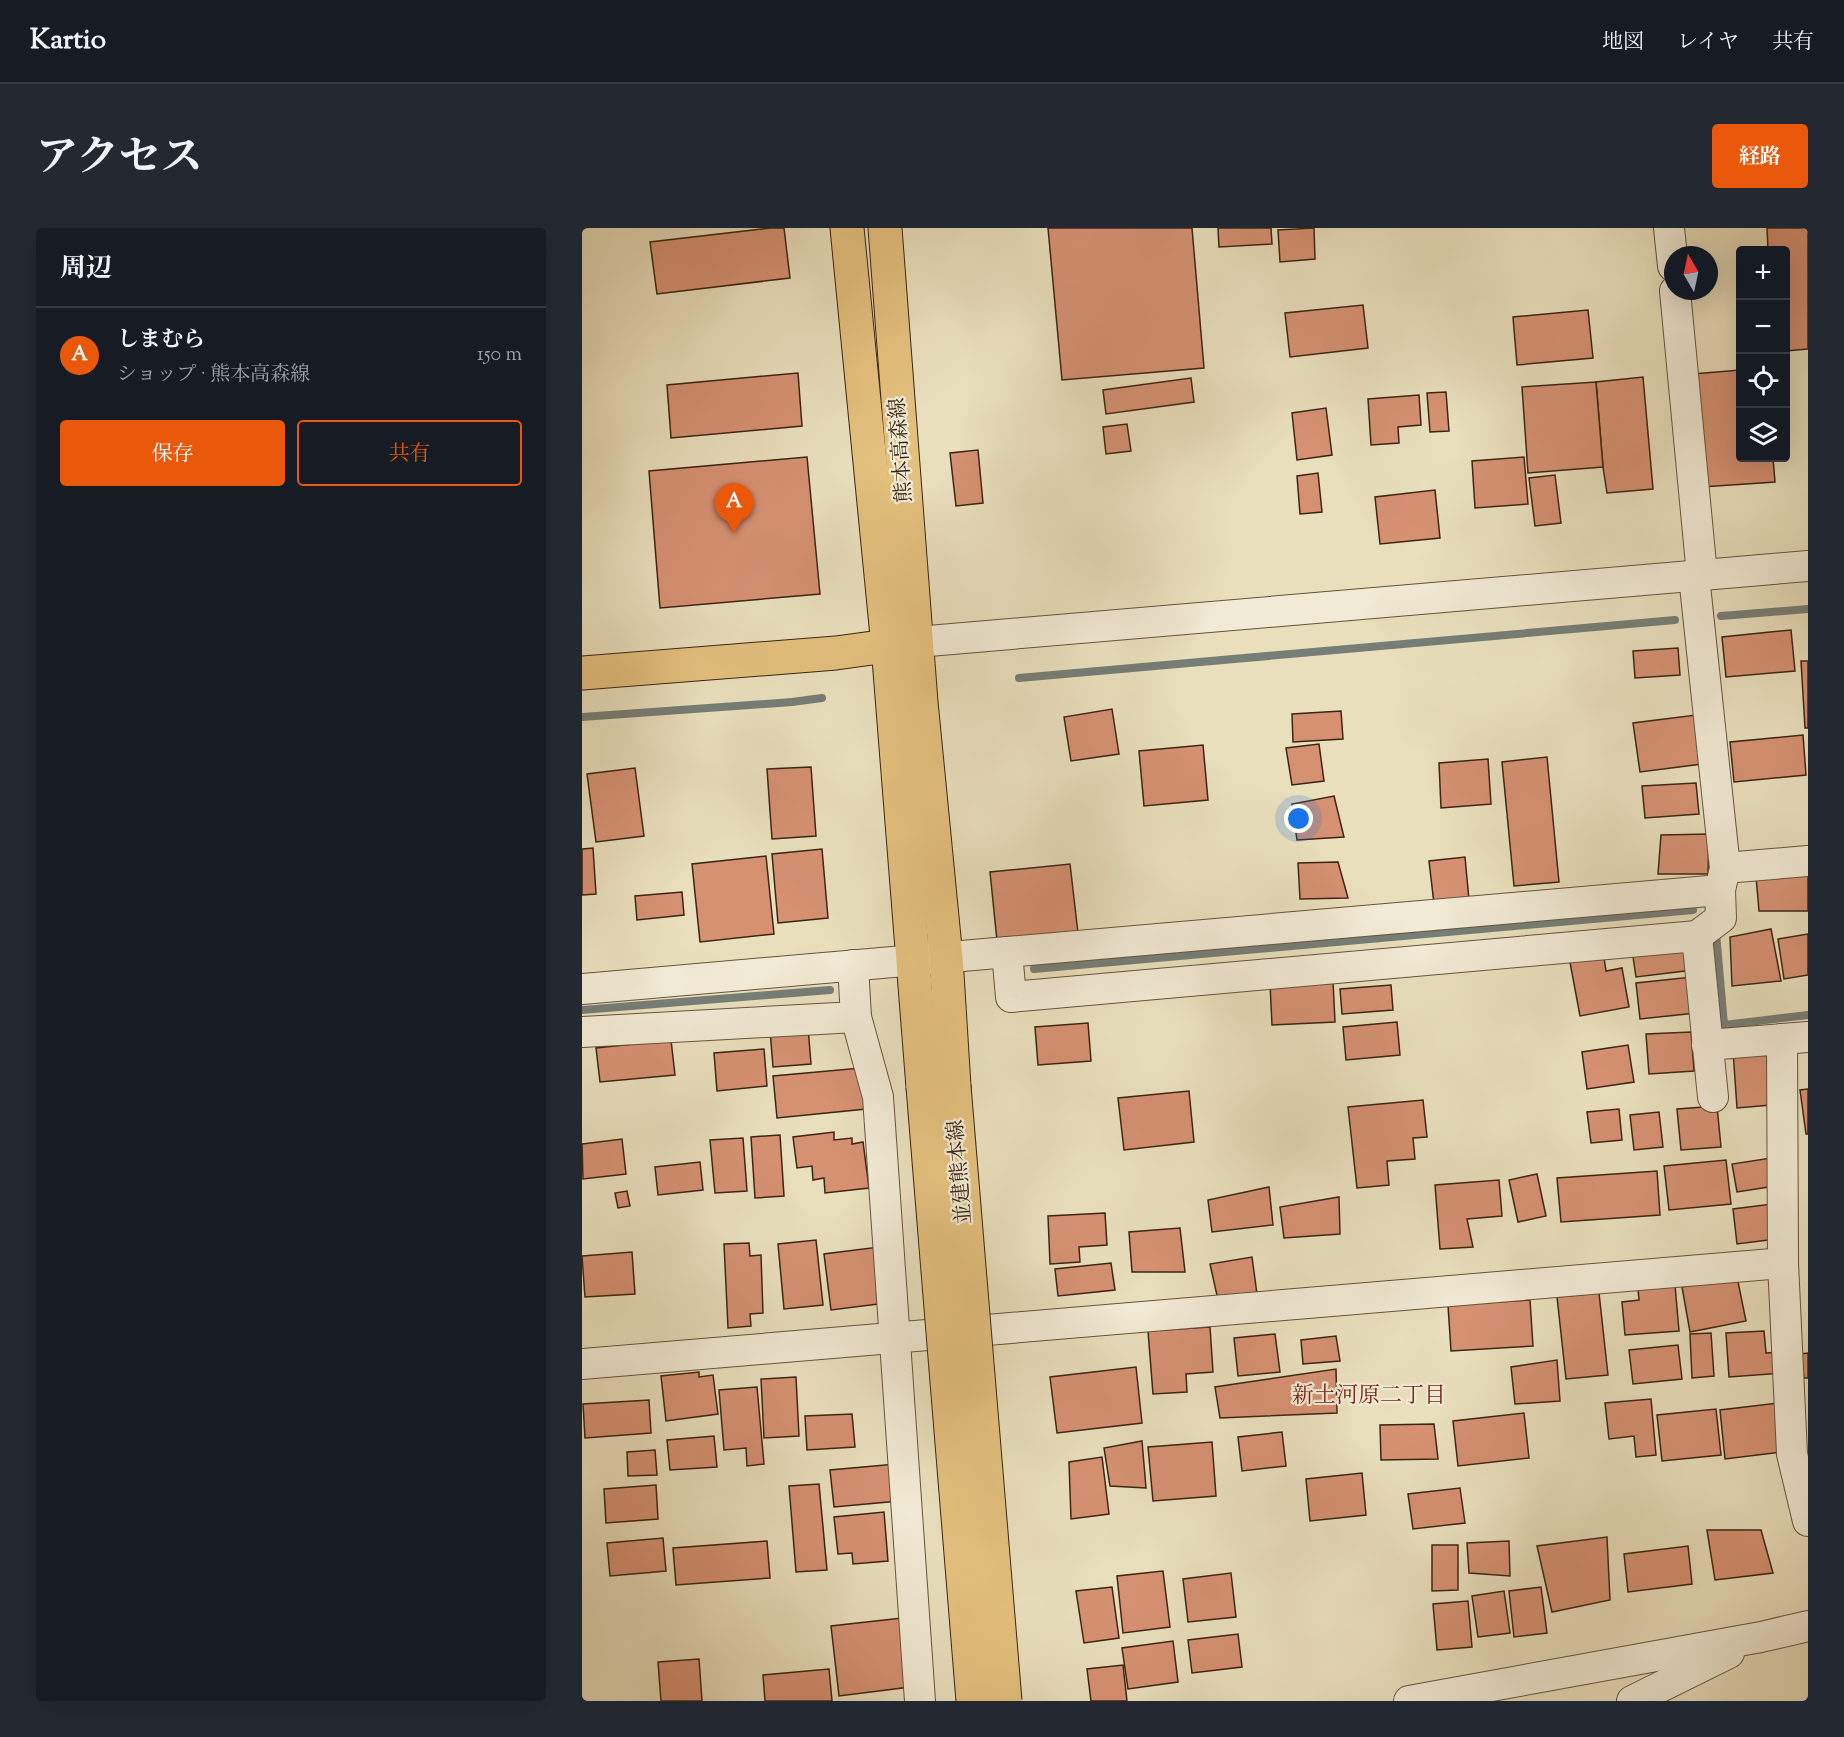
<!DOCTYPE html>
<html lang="ja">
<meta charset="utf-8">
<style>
:root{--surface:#171b24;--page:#242831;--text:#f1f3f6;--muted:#9ea1a6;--line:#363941;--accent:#ea580c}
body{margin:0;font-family:"Sorts Mill Goudy","Noto Serif JP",serif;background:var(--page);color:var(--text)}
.controls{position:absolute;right:18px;top:18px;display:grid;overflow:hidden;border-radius:6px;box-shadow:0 6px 24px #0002}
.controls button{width:54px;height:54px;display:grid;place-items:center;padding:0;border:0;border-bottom:2px solid var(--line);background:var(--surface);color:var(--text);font:30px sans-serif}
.compass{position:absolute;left:1082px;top:18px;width:54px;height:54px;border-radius:50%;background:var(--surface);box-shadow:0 6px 24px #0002;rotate:351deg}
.you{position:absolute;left:717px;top:591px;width:21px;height:21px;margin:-15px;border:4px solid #fff;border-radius:50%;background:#1a73e8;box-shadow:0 0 0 9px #1a73e833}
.badge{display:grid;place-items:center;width:39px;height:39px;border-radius:50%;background:var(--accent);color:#fff;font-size:20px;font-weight:700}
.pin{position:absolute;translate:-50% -50px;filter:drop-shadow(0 2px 3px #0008)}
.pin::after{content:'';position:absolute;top:32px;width:21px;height:18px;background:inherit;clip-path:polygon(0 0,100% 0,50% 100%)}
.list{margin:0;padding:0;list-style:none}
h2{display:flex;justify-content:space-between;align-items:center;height:78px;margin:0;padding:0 24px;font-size:26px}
h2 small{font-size:20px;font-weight:400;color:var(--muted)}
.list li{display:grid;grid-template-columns:39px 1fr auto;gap:18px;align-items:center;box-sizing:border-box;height:96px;padding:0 24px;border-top:2px solid var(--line)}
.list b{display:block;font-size:22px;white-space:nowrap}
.list p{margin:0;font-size:20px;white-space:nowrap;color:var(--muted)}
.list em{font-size:20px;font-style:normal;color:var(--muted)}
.actions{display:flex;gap:12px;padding:18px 24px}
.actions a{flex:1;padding:14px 0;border:2px solid var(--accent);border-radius:6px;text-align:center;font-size:21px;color:var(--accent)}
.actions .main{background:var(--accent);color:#fff}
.icon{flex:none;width:33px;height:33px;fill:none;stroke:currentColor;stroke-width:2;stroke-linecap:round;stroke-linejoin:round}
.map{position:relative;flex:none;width:1226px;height:1473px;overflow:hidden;border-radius:6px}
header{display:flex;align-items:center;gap:36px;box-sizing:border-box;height:84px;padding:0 30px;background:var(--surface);border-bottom:2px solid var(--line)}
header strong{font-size:28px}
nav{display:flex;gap:33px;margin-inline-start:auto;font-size:21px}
.intro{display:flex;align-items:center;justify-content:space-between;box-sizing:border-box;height:144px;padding:0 36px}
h1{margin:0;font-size:42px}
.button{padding:15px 27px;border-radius:6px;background:var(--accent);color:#fff;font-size:21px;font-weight:700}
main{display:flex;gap:36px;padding:0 36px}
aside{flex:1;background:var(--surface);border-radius:6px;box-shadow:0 6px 24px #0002}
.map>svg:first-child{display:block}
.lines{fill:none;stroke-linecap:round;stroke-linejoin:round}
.stream{stroke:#767e77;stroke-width:8}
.building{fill:#d69173;stroke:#3c2512;stroke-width:1.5}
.minor-casing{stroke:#67543d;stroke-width:32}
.major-casing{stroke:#3c2512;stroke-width:35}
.minor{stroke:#f1ead4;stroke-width:30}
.major{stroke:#e4c07e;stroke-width:33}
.major-bridge-casing{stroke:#3c2512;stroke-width:35;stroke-linecap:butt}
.major-bridge{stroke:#e4c07e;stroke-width:33}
.labels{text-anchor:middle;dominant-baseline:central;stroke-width:4.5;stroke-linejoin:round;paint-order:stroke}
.street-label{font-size:21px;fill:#3c2512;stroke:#f1ead4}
.neighbourhood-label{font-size:22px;fill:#7a1f14;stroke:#f1ead4}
</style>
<header>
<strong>Kartio</strong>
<nav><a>地図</a><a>レイヤ</a><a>共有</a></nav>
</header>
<div class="intro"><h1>アクセス</h1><a class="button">経路</a></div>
<main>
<aside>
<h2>周辺<small></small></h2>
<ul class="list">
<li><span class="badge">A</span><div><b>しまむら</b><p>ショップ · 熊本高森線</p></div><em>150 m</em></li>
</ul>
<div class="actions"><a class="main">保存</a><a>共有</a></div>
</aside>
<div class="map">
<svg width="1226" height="1473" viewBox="0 0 1226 1473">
<rect width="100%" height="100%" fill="#e9dfbd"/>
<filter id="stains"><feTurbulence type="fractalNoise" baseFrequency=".00333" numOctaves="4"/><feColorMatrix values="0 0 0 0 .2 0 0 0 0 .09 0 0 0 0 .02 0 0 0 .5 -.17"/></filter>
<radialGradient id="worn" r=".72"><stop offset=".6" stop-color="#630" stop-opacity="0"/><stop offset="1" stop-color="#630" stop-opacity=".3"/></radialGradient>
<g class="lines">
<g class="stream">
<path d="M 1139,388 L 1226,381"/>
<path d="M 437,450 L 1093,392"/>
<path d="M 0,489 L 210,474 L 240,470"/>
<path d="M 1134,705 L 1142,797 L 1226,787"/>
<path d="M 452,741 L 1111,682"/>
<path d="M 0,782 L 248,762"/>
</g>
</g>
<g class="building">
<path d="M 188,0 L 202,0 L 208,50 L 75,66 L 68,14 Z"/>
<path d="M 466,0 L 610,0 L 622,140 L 480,152 Z"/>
<path d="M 636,0 L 689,0 L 690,16 L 637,19 Z"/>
<path d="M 732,0 L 733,31 L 698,34 L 696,2 Z"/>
<path d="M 1185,0 L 1226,0 L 1226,121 L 1204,123 L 1204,22 L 1186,22 Z"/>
<path d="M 781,77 L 786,120 L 708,129 L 703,85 Z"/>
<path d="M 1006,82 L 1011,130 L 935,137 L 931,89 Z"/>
<path d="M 1158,142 L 1158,230 L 1191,230 L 1193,254 L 1120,259 L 1111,146 Z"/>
<path d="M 216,145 L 220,198 L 89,210 L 85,157 Z"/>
<path d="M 1061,149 L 1071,261 L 1025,265 L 1021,239 L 1014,154 Z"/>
<path d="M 609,150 L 612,174 L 524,186 L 521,162 Z"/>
<path d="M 1014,154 L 1021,239 L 946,245 L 940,159 Z"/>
<path d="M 864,164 L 867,203 L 848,204 L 845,165 Z"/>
<path d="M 837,167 L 839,197 L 816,199 L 817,215 L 789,217 L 786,171 Z"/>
<path d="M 744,180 L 750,227 L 715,232 L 710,185 Z"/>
<path d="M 545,196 L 549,223 L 524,226 L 521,199 Z"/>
<path d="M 396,222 L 401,275 L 374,278 L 368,225 Z"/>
<path d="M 225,229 L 238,366 L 78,380 L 67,243 Z"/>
<path d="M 942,229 L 946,276 L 893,280 L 890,233 Z"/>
<path d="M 736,245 L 740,284 L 718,286 L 715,248 Z"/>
<path d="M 973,247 L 979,295 L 953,298 L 947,250 Z"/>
<path d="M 853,262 L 858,310 L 798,316 L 793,269 Z"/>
<path d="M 1209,402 L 1213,443 L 1144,449 L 1140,409 Z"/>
<path d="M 1096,420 L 1098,447 L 1053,450 L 1051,423 Z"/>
<path d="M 1219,433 L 1226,433 L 1226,500 L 1223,500 Z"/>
<path d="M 530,481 L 537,526 L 489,533 L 482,489 Z"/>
<path d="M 759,483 L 761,511 L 711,514 L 710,486 Z"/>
<path d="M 1114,487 L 1120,536 L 1058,544 L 1051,495 Z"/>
<path d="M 1221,507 L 1224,547 L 1152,554 L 1148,514 Z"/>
<path d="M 737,516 L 742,553 L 710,557 L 704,520 Z"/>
<path d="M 621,517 L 626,572 L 562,578 L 557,523 Z"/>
<path d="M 965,529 L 977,654 L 932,658 L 920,534 Z"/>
<path d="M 906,531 L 909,576 L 859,580 L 857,535 Z"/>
<path d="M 229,539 L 234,608 L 190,611 L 185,541 Z"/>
<path d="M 53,540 L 62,608 L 14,614 L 5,546 Z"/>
<path d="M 1114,555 L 1117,586 L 1063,590 L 1060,558 Z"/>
<path d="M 752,568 L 762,609 L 715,612 L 710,576 Z"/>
<path d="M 1127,606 L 1126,646 L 1076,646 L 1079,607 Z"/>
<path d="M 11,620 L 14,666 L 0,667 L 0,621 Z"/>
<path d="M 240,621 L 246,690 L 196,695 L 190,626 Z"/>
<path d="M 184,628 L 192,706 L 118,714 L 110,636 Z"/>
<path d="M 883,629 L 887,672 L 852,676 L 847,633 Z"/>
<path d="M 756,634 L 766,670 L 718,671 L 716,635 Z"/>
<path d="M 488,636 L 496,705 L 415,713 L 408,644 Z"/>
<path d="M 1226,644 L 1226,683 L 1177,683 L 1174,649 Z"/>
<path d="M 100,664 L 102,687 L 55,692 L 53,668 Z"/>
<path d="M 1189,701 L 1199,753 L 1150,758 L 1148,709 Z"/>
<path d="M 1226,706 L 1226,747 L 1202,751 L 1196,711 Z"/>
<path d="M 1050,722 L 1108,722 L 1111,742 L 1054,749 Z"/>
<path d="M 1021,723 L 1024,743 L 1040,740 L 1047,779 L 998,788 L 987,729 Z"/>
<path d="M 1110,749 L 1114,785 L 1058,791 L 1054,755 Z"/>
<path d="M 751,753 L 753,794 L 690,797 L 688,756 Z"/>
<path d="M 809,757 L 811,782 L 760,786 L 758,761 Z"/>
<path d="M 815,794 L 818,827 L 764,832 L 761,799 Z"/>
<path d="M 506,795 L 509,833 L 456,837 L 453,799 Z"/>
<path d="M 226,799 L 229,836 L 191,839 L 188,802 Z"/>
<path d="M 1109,804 L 1112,843 L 1067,846 L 1064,806 Z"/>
<path d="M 89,812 L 93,847 L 18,854 L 14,820 Z"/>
<path d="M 1046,817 L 1052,854 L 1005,861 L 1000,824 Z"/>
<path d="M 1184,820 L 1189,877 L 1155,880 L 1151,823 Z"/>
<path d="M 182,821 L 185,858 L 135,863 L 132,825 Z"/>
<path d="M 279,840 L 284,881 L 195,890 L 191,848 Z"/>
<path d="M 1226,861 L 1226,906 L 1224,906 L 1218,862 Z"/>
<path d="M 607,863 L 612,914 L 542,922 L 536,870 Z"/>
<path d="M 841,872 L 845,909 L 831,910 L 833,931 L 805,933 L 807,957 L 775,960 L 766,879 Z"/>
<path d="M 1135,878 L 1139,919 L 1099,922 L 1095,881 Z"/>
<path d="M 1037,881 L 1040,912 L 1009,915 L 1005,884 Z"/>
<path d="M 1077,884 L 1081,919 L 1052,922 L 1048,887 Z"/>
<path d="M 252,904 L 252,912 L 270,910 L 270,916 L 281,914 L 287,960 L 243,965 L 242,950 L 231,952 L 230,938 L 215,940 L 211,909 Z"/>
<path d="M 198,907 L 202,968 L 173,970 L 169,909 Z"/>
<path d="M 161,910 L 165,963 L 133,965 L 128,912 Z"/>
<path d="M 40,911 L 44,946 L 1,951 L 0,916 Z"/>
<path d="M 1189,930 L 1193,958 L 1155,964 L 1150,936 Z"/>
<path d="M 1144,932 L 1149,976 L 1087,982 L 1082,938 Z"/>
<path d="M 118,934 L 121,962 L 76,967 L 73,939 Z"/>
<path d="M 1075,943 L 1078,987 L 979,994 L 975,950 Z"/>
<path d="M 955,946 L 964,988 L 936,994 L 927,952 Z"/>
<path d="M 917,952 L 920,988 L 885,991 L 891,1019 L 858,1021 L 853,957 Z"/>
<path d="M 687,959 L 691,997 L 630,1004 L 626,972 Z"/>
<path d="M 45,963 L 48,978 L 36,980 L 33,965 Z"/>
<path d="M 757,969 L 758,1006 L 702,1010 L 698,979 Z"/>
<path d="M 1190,976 L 1194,1011 L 1155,1016 L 1151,981 Z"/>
<path d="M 523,985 L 525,1017 L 497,1019 L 498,1034 L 468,1036 L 466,988 Z"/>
<path d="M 598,1000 L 603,1044 L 550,1044 L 547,1004 Z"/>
<path d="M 234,1012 L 241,1077 L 202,1081 L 196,1016 Z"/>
<path d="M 167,1015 L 168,1028 L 179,1027 L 181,1085 L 168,1086 L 169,1098 L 146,1100 L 142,1016 Z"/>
<path d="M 297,1019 L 304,1075 L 249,1082 L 242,1026 Z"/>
<path d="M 50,1024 L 53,1066 L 3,1069 L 0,1028 Z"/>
<path d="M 670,1029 L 675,1066 L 636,1072 L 628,1036 Z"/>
<path d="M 529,1035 L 533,1062 L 476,1068 L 473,1041 Z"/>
<path d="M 1155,1049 L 1164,1093 L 1108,1104 L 1100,1059 Z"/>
<path d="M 1093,1057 L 1097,1103 L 1043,1107 L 1040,1074 L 1057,1072 L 1056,1061 Z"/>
<path d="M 1017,1065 L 1026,1147 L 984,1151 L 975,1069 Z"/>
<path d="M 948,1072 L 951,1118 L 869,1123 L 866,1077 Z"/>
<path d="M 628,1099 L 631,1144 L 604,1146 L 605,1164 L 571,1166 L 566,1103 Z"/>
<path d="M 1182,1103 L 1184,1125 L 1200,1124 L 1201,1145 L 1147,1149 L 1144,1105 Z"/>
<path d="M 1129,1105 L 1132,1148 L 1110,1150 L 1108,1106 Z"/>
<path d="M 693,1106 L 698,1144 L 656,1148 L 652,1110 Z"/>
<path d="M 754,1108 L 758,1133 L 721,1136 L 719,1112 Z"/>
<path d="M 1096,1117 L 1100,1151 L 1051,1156 L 1047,1122 Z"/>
<path d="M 1226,1125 L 1226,1150 L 1222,1150 L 1219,1126 Z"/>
<path d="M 975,1132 L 978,1173 L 933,1176 L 929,1139 Z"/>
<path d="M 554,1139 L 560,1195 L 475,1205 L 468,1149 Z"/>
<path d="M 754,1141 L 755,1185 L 638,1190 L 633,1159 Z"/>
<path d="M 117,1144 L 117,1149 L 131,1147 L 136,1186 L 84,1193 L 79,1148 Z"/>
<path d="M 214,1149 L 217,1208 L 182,1210 L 179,1151 Z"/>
<path d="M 175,1159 L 182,1236 L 165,1238 L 164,1220 L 142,1222 L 137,1162 Z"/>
<path d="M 1069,1171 L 1074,1227 L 1054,1229 L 1052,1208 L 1027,1211 L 1023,1175 Z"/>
<path d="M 67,1172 L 69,1205 L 3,1210 L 1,1176 Z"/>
<path d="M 1196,1175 L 1201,1224 L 1143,1231 L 1138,1182 Z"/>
<path d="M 1134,1181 L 1139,1227 L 1080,1233 L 1075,1187 Z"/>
<path d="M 942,1185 L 947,1230 L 876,1238 L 871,1193 Z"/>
<path d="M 270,1186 L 273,1219 L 225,1222 L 223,1188 Z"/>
<path d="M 852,1196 L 856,1231 L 799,1232 L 798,1197 Z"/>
<path d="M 700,1204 L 704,1238 L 660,1243 L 656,1209 Z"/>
<path d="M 132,1208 L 135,1239 L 88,1242 L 85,1212 Z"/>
<path d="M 560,1213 L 564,1260 L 528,1258 L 522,1220 Z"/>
<path d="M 630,1214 L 634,1268 L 571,1273 L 566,1219 Z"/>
<path d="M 73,1222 L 75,1247 L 46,1248 L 45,1224 Z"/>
<path d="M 520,1229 L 527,1286 L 489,1291 L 487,1234 Z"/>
<path d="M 314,1236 L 317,1273 L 252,1279 L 248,1242 Z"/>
<path d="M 780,1245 L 784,1287 L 728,1293 L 724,1251 Z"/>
<path d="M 237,1256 L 245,1342 L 214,1344 L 207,1258 Z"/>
<path d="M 74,1257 L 76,1291 L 24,1295 L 22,1261 Z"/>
<path d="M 878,1260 L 883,1295 L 831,1301 L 826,1266 Z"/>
<path d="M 302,1284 L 306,1333 L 271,1336 L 270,1325 L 256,1326 L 252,1289 Z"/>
<path d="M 1125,1302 L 1179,1302 L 1191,1345 L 1133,1352 Z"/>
<path d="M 1025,1309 L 1028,1372 L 970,1384 L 955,1318 Z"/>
<path d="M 81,1310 L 84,1343 L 28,1348 L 25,1315 Z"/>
<path d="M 185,1313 L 188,1350 L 94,1357 L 91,1320 Z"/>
<path d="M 927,1313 L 928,1348 L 887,1345 L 885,1315 Z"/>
<path d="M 850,1317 L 876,1317 L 876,1362 L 850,1363 Z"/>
<path d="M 1106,1318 L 1110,1356 L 1046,1364 L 1042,1326 Z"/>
<path d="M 581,1343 L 588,1399 L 541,1405 L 535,1348 Z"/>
<path d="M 649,1345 L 654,1389 L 606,1394 L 601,1351 Z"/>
<path d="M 530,1359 L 537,1410 L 502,1415 L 494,1363 Z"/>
<path d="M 959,1359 L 965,1405 L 932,1409 L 927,1363 Z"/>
<path d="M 922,1363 L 928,1405 L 896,1409 L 890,1368 Z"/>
<path d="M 886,1373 L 890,1419 L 855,1422 L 851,1376 Z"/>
<path d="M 320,1390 L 328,1459 L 257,1468 L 249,1398 Z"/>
<path d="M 656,1406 L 660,1439 L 610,1445 L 606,1412 Z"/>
<path d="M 591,1413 L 596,1454 L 546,1461 L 540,1420 Z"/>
<path d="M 117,1431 L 120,1473 L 79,1473 L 76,1434 Z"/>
<path d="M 541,1437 L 545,1473 L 509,1473 L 505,1441 Z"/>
<path d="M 247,1441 L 250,1473 L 183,1473 L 181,1447 Z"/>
</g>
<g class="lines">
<defs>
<g id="minor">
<path d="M 1087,0 L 1091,38"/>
<path d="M 1093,63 L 1120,347"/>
<path d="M 335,414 L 1226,338"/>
<path d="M 1143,640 L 1226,633"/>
<path d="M 1115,708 L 1139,690 L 1138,662"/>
<path d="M 425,724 L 429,769 L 1115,708 L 1131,869"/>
<path d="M 271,737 L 274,789 L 296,869 L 338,1473"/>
<path d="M 0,761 L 1138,662 L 1143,640 L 1112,348"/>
<path d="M 0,804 L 274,789"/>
<path d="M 1200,811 L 1201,1035 L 1210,1226 L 1226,1293"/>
<path d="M 1125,817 L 1226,809"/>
<path d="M 0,1136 L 1201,1035"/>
<path d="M 827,1473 L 1179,1409 L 1226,1398"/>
<path d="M 1050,1473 L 1147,1425"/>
</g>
<g id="major">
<path d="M 265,0 L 306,418 L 341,859"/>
<path d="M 303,0 L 339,474 L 364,730 L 372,858"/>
<path d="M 0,445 L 254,425 L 327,415"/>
</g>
</defs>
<use href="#minor" class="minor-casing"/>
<use href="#major" class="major-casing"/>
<use href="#minor" class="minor"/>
<use href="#major" class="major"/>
<defs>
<g id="major-bridge">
<path d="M 372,858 L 423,1473"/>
<path d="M 341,859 L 391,1473"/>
</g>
</defs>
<use href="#major-bridge" class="major-bridge-casing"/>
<use href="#major-bridge" class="major-bridge"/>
</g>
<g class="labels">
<g class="street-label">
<text transform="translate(320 222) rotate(-94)">熊本高森線</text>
<text transform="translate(379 944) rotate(-95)">並建熊本線</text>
</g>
<g class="neighbourhood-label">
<text x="787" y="1169">新土河原二丁目</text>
</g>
</g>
<rect width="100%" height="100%" filter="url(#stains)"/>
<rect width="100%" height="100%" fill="url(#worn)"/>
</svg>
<div class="controls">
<button>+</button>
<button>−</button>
<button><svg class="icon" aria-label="locate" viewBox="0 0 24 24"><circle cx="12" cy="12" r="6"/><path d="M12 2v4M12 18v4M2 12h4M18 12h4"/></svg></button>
<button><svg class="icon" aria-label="layers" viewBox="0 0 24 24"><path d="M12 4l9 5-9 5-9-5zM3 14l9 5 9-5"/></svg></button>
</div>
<svg class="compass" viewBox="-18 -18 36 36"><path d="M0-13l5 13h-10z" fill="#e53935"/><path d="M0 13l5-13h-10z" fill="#9ea1a6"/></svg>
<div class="you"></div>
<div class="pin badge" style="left:152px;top:305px">A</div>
</div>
</main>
